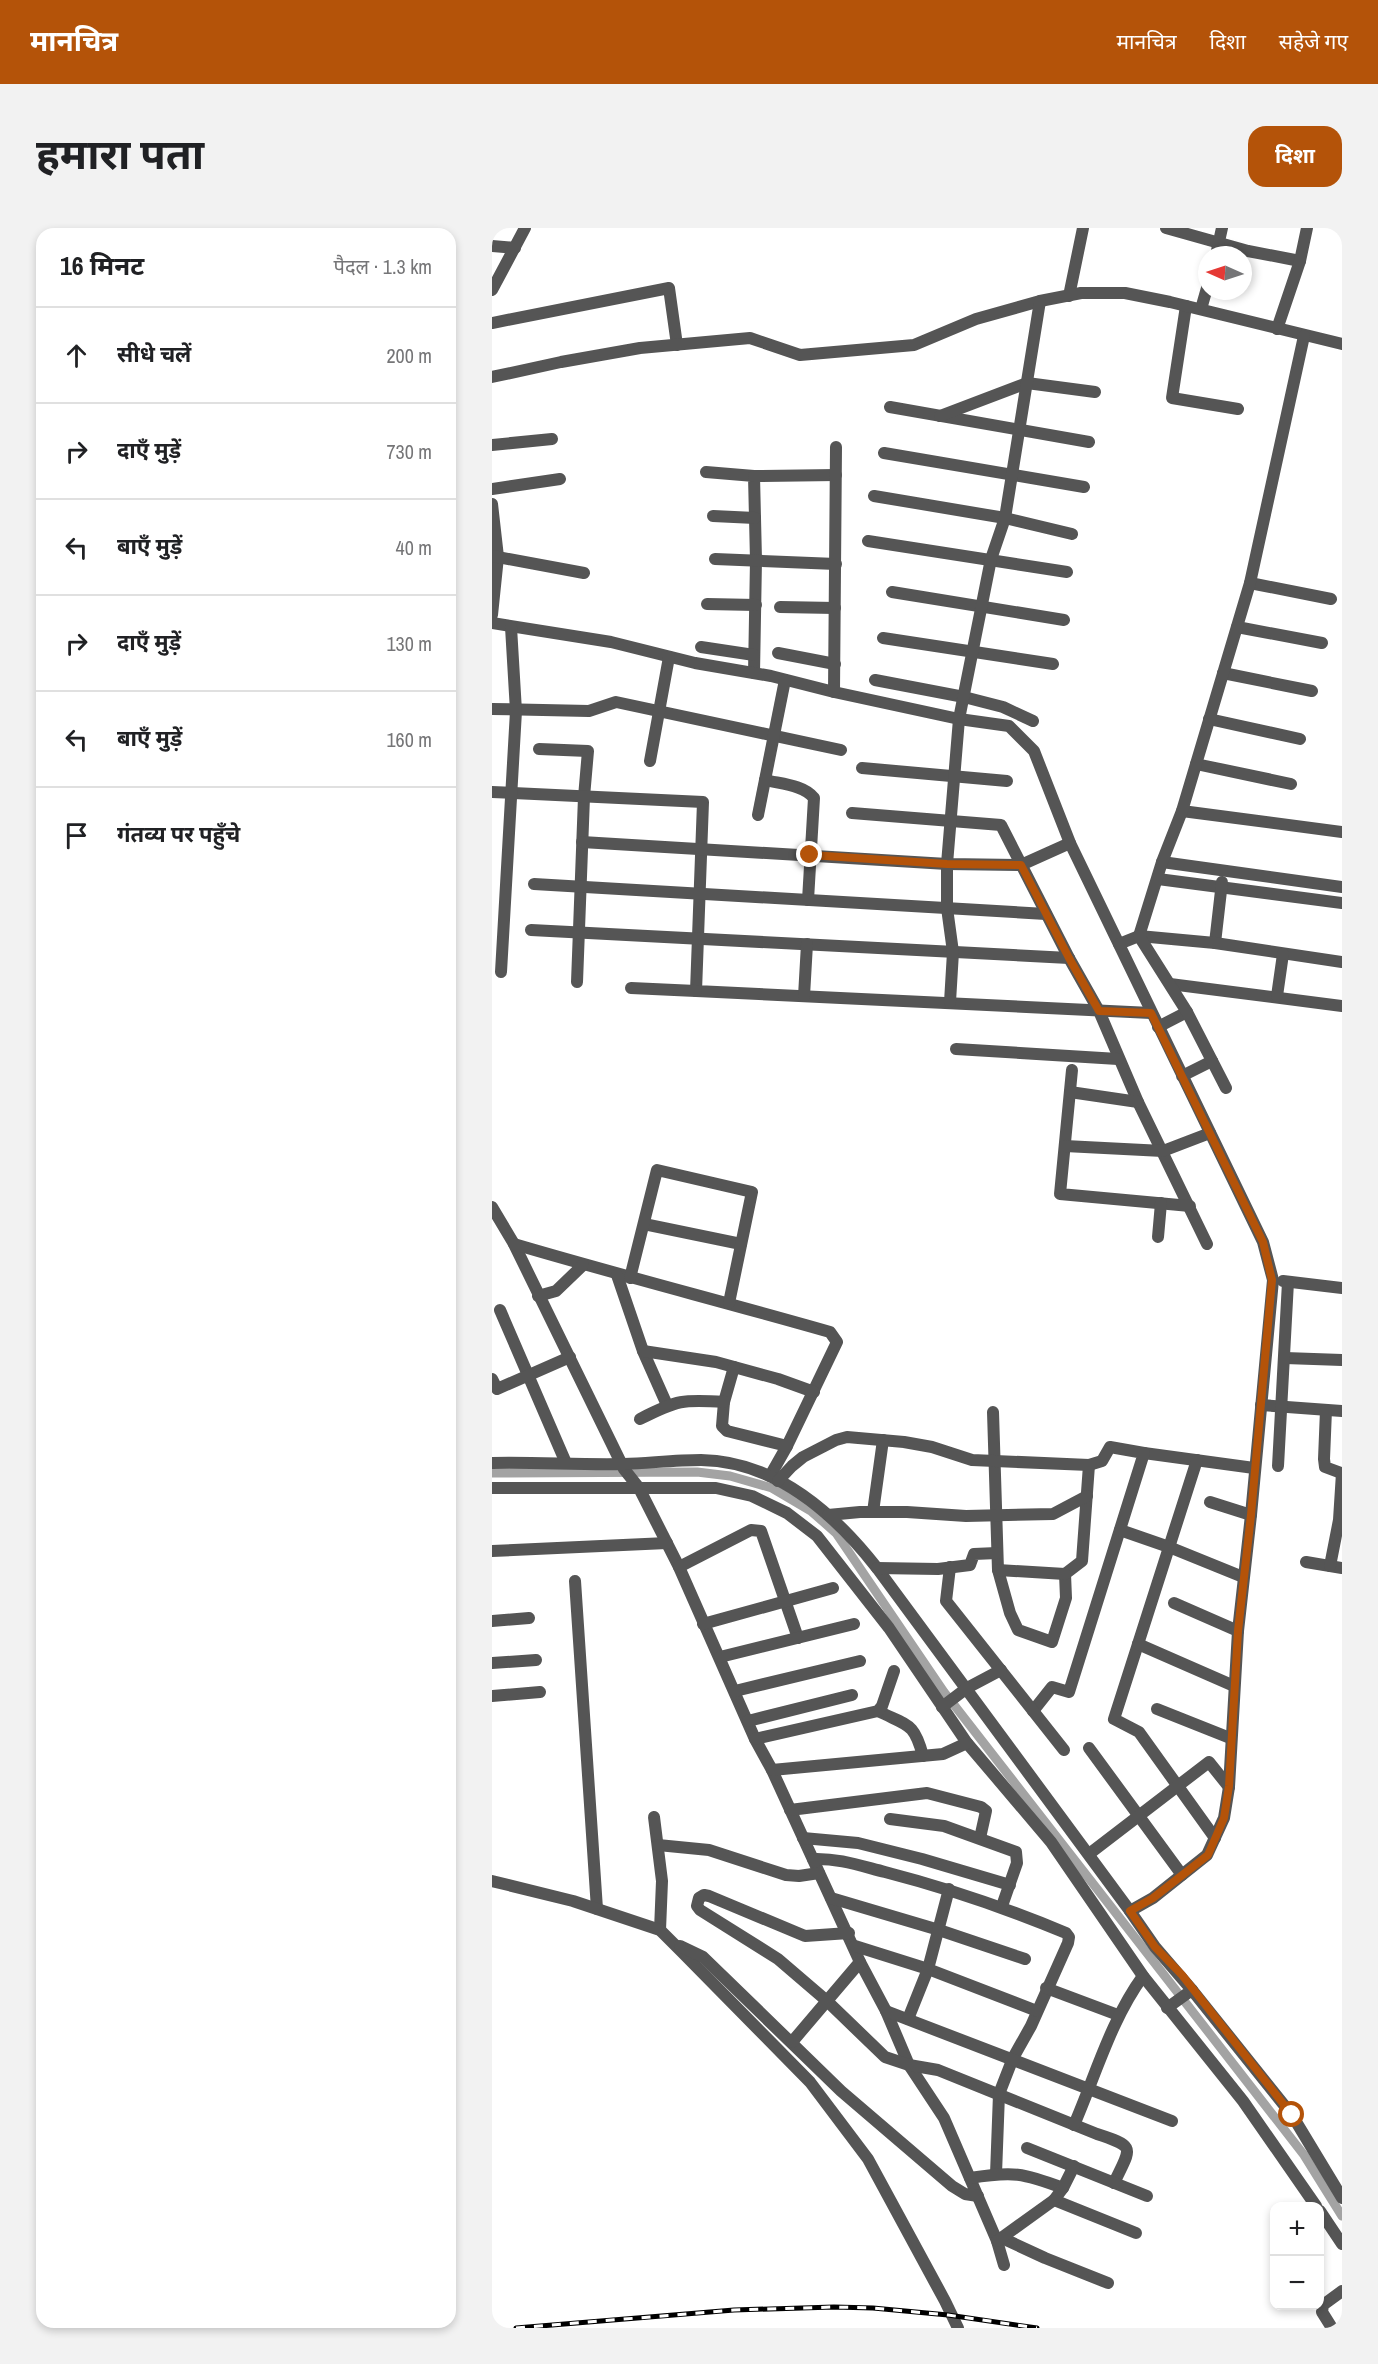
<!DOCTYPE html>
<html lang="hi">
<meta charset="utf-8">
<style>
:root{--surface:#fff;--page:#f2f2f2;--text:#202124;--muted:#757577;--line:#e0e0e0;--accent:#b45309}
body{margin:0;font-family:"Archivo Narrow","Noto Sans Devanagari",sans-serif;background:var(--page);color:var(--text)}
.controls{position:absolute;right:18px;bottom:18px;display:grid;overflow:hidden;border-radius:12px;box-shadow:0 3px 9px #0003}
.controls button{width:54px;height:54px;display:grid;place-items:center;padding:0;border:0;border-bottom:2px solid var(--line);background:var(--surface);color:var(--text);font:30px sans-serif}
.compass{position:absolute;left:706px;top:18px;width:54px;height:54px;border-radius:50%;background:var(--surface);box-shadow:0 3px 9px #0003;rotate:273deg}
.stop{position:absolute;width:18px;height:18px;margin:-14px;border:4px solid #b45309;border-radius:50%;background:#fff}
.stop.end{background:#b45309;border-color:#fff;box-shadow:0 2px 6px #0008}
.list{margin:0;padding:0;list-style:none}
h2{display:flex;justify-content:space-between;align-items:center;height:78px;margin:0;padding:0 24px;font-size:26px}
h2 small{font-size:20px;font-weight:400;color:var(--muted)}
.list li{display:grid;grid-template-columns:39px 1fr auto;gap:18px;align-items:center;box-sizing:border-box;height:96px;padding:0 24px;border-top:2px solid var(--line)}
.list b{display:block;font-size:22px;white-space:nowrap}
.list em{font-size:20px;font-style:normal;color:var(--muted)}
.icon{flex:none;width:33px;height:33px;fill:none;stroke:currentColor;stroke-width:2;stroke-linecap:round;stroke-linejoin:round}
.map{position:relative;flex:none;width:850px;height:2100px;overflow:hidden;border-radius:18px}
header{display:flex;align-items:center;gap:36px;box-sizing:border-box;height:84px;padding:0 30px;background:var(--accent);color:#fff}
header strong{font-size:28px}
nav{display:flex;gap:33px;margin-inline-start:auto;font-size:21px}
.intro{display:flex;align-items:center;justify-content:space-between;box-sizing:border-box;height:144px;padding:0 36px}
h1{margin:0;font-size:42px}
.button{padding:15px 27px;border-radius:18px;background:var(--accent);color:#fff;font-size:21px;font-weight:700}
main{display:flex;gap:36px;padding:0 36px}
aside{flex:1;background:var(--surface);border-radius:18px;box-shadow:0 3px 9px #0003}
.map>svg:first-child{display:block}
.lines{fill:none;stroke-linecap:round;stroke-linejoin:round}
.canal{stroke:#a3a3a3;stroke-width:9}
.minor{stroke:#555;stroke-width:12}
.rail-casing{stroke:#000;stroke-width:5}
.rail{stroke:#fff;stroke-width:3;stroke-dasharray:9;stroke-linecap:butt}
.route{stroke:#b45309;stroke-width:8}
</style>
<header>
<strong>मानचित्र</strong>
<nav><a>मानचित्र</a><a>दिशा</a><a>सहेजे गए</a></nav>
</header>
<div class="intro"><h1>हमारा पता</h1><a class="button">दिशा</a></div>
<main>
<aside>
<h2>16 मिनट<small>पैदल · 1.3 km</small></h2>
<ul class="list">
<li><svg class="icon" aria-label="ahead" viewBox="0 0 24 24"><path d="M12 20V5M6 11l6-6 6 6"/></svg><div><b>सीधे चलें</b></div><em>200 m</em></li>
<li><svg class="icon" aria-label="right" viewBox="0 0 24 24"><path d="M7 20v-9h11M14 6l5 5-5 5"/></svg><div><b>दाएँ मुड़ें</b></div><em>730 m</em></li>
<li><svg class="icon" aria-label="left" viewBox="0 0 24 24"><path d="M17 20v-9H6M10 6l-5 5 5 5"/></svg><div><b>बाएँ मुड़ें</b></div><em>40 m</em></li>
<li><svg class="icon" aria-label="right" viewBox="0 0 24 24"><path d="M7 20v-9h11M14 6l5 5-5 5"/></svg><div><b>दाएँ मुड़ें</b></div><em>130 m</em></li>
<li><svg class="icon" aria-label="left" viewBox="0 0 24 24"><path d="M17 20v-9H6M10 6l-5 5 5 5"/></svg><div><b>बाएँ मुड़ें</b></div><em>160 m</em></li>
<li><svg class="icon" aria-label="arrive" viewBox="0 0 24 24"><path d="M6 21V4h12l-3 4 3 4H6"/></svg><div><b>गंतव्य पर पहुँचे</b></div></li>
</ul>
</aside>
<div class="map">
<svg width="850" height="2100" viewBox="0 0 850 2100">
<rect width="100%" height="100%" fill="#fff"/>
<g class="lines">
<path class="canal" d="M 0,1245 L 205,1244 L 238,1248 L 280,1260 L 319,1283 L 344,1305 L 452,1464 L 812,1927 L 850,1988"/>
<g class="minor">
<path d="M 674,0 L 756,23 L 808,33"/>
<path d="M 0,18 L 23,20"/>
<path d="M 724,27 L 730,0"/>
<path d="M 0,62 L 33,0"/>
<path d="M 577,68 L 591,0"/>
<path d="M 694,78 L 680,170 L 746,181"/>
<path d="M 709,81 L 715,60"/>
<path d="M 0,95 L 177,60 L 185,117"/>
<path d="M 785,101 L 808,33 L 815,0"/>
<path d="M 0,149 L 69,134 L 148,120 L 258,110 L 308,127 L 422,117 L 484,91 L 548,73 L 589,65 L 633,65 L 678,74 L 850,116"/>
<path d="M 398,179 L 597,214"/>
<path d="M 448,188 L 535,155 L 603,164"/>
<path d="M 0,217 L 60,211"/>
<path d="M 392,225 L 592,259"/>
<path d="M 214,244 L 262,248 L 264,332 L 262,445"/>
<path d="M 262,248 L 344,247"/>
<path d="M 0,261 L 68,251"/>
<path d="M 382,268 L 513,290 L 580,306"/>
<path d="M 0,276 L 6,329 L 0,387"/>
<path d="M 221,288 L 263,290"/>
<path d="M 376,313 L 575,344"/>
<path d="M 0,328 L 92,345"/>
<path d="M 223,331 L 344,336"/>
<path d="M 758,355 L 839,371"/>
<path d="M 400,364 L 572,392"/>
<path d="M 215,376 L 264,377"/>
<path d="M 288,379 L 343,380"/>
<path d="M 0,395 L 119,414 L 203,435 L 279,448 L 342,464 L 467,491 L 517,498 L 542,523 L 578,615 L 771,1014 L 781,1052 L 759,1287 L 746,1403 L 737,1559 L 732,1590 L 715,1627 L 661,1670 L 638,1683 L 663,1719 L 700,1762 L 675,1780"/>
<path d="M 745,399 L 830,415"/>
<path d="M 391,410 L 561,436"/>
<path d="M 209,419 L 262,427"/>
<path d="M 286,425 L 343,436"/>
<path d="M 731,445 L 820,463"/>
<path d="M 383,452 L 472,469 L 511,479 L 541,493"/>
<path d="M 342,464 L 344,219"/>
<path d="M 0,481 L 97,483 L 124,474 L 349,522"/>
<path d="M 717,491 L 808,511"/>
<path d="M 47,521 L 96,523 L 92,569 L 85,754"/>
<path d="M 158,533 L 177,429"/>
<path d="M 704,536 L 799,556"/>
<path d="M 370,540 L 515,553"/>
<path d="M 273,552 C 289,556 312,557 322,570 L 316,672"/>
<path d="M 0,564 L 211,574 L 204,763 L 659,785"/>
<path d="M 690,583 L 850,604"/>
<path d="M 360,585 L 509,597 L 577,730 L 607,783 L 646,874 L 715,1016"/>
<path d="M 266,587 L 293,452"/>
<path d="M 90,614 L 455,636 L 529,637 L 578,615"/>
<path d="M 670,634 L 850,659"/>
<path d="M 666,651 L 850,675"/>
<path d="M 42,656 L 554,686"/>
<path d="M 39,702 L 577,730"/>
<path d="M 723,715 L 730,654"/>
<path d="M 627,716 L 647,708 L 723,715 L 850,734"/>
<path d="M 9,744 L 24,483 L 19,399"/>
<path d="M 678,756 L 850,778"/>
<path d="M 139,760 L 204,763"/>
<path d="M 312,768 L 315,716"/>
<path d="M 785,768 L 791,726"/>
<path d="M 458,774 L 461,724 L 455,680 L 455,636 L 467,491 L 499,331 L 513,290 L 548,73"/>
<path d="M 666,799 L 695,784"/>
<path d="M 464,821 L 626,831"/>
<path d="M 580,842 L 568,966 L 698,978"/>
<path d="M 690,848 L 720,833"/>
<path d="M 734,860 L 695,784 L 647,708 L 670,634 L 690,583 L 758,355 L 812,108"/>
<path d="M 578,864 L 646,874"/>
<path d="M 573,918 L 671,923 L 718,905"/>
<path d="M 0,979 L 22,1016 L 132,1241 L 147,1260 L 187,1339 L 263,1511 L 280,1542 L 368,1734 L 394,1783 L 417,1837 L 452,1890 L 505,2013 L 512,2037"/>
<path d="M 152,996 L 249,1016"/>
<path d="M 666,1009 L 669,975"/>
<path d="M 22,1016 C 127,1047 233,1074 338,1104 L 345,1114 L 295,1218 L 278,1248"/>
<path d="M 125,1047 L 151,1123 L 175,1177"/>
<path d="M 138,1050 L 165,942 L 260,964 L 237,1075"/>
<path d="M 791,1053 L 850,1060"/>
<path d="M 46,1068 L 64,1063 L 91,1037"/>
<path d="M 8,1082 L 74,1235"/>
<path d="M 151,1123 L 224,1134 L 286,1151 L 322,1164"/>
<path d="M 793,1130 L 850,1132"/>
<path d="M 242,1139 L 232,1174 L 230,1198 L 235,1203 L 295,1218"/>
<path d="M 0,1151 L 5,1161 L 78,1129"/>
<path d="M 769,1177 L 850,1183"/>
<path d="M 834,1182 L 832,1231 L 833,1239 L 849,1245"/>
<path d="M 501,1184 L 506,1342 L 518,1385 L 526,1402 L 560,1414 L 574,1370 L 573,1346 L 590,1333 L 597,1237"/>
<path d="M 148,1191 C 185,1172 191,1171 232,1174"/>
<path d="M 652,1225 L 762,1240"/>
<path d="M 705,1232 L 622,1491 L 647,1504 L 723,1610"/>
<path d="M 0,1235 C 44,1234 88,1237 132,1236 C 158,1235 184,1232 209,1232 C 283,1233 342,1285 385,1340 L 638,1683"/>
<path d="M 786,1238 L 796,1054"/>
<path d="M 286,1253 L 300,1238 L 311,1229 L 344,1212 L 355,1209 L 412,1214 L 440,1219 L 480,1232 L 597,1237 L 610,1233 L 618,1219 L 652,1225 L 577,1464 L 560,1459 L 541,1483"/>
<path d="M 0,1260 L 224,1260 L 260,1268 L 295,1285 L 325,1308 L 397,1400 L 475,1515 L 559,1614 L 651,1748 L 751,1873 L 824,1978"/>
<path d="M 718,1274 L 759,1287"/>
<path d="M 381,1284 L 391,1212"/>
<path d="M 336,1287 L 368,1284 L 415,1284 L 474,1288 L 561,1286 L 595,1268"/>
<path d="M 628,1302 L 677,1319 L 751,1349"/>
<path d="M 0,1323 L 175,1315"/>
<path d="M 814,1334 L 850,1340"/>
<path d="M 838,1338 L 847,1292 L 850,1245"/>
<path d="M 187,1339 L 259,1302 L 269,1303 L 306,1410"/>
<path d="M 458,1339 L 454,1373 L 572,1522"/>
<path d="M 385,1340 L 446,1341 L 478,1337 L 482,1326 L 505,1325"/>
<path d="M 506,1342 L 573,1346"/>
<path d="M 83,1353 L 105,1681"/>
<path d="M 682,1375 L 746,1403"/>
<path d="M 0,1393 L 37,1390"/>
<path d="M 211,1396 L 341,1360"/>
<path d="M 646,1416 L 742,1458"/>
<path d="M 228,1429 L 362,1396"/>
<path d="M 0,1435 L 44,1432"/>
<path d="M 243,1463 L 368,1433"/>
<path d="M 0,1468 L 48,1464"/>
<path d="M 450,1479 L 475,1460 L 509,1442"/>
<path d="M 665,1481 L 738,1510"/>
<path d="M 386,1483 C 416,1498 422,1494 431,1528"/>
<path d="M 256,1493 L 360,1467"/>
<path d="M 263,1511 L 386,1483 L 390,1478 L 402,1443"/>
<path d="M 597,1520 L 690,1647"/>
<path d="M 280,1542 L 451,1526 L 475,1515"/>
<path d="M 298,1582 L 435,1565 L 489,1579 L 494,1583 L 488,1610"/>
<path d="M 162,1589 L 170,1653 L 168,1702"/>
<path d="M 398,1591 L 452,1598 L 524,1624 L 525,1635 L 510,1678"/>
<path d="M 311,1610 L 366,1615 L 430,1631 L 518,1657"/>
<path d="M 166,1617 L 217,1622 L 294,1647 L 307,1648 L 327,1645"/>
<path d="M 597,1626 L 717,1534 L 737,1559"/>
<path d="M 321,1631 C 346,1630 369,1638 393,1644 C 455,1660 514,1680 574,1705 L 577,1709 L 576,1715 L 539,1798 L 521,1830 L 507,1866 L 504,1946"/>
<path d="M 0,1653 L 81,1673 L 168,1702 L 191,1725 L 318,1854 L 376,1931 L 453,2073 L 466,2100"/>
<path d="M 339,1670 L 447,1702 L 533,1731"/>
<path d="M 357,1705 L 313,1708 L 217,1668 L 212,1667 L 207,1670 L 205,1678 L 208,1682 L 286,1731 L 335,1773 L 393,1829 L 417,1837 L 446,1842 L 605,1906 C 645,1919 639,1919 622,1955"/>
<path d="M 188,1718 L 211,1729 L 349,1863 L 460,1958 L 473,1966 L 486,1968"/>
<path d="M 363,1718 L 436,1741 L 545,1783"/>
<path d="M 554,1760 L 626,1787"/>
<path d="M 700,1762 L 800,1887 L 850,1970"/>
<path d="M 394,1783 L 680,1893"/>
<path d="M 416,1791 L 436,1741 L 457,1661"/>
<path d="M 300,1814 L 368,1734"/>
<path d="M 582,1897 C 604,1846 619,1792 651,1748"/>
<path d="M 535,1920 L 655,1968"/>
<path d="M 478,1950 C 521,1943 531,1945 571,1960"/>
<path d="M 562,1972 L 644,2005"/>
<path d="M 828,1983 L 850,2016"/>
<path d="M 510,2010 L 553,2030 L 616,2055"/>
<path d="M 505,2013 L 562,1972 L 571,1960 L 582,1938"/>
<path d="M 840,2100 L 830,2084 L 831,2077 L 850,2063"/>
</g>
<defs>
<path id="rail" d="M 24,2100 L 242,2082 L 342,2079 L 381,2080 L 456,2087 L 545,2100"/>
</defs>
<use href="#rail" class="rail-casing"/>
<use href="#rail" class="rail"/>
</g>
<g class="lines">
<path class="route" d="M 318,627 L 455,636 L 529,637 L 577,730 L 607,783 L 659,785 L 771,1014 L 780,1052 L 759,1287 L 746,1403 L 737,1558 L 732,1590 L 716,1627 L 661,1670 L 638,1683 L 663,1719 L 690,1747 L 800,1887"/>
</g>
</svg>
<div class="controls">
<button>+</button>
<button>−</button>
</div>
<svg class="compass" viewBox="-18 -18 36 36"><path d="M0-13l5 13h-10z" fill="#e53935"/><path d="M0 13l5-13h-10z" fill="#757577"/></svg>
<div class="stop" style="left:800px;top:1887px"></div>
<div class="stop end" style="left:318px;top:627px"></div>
</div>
</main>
